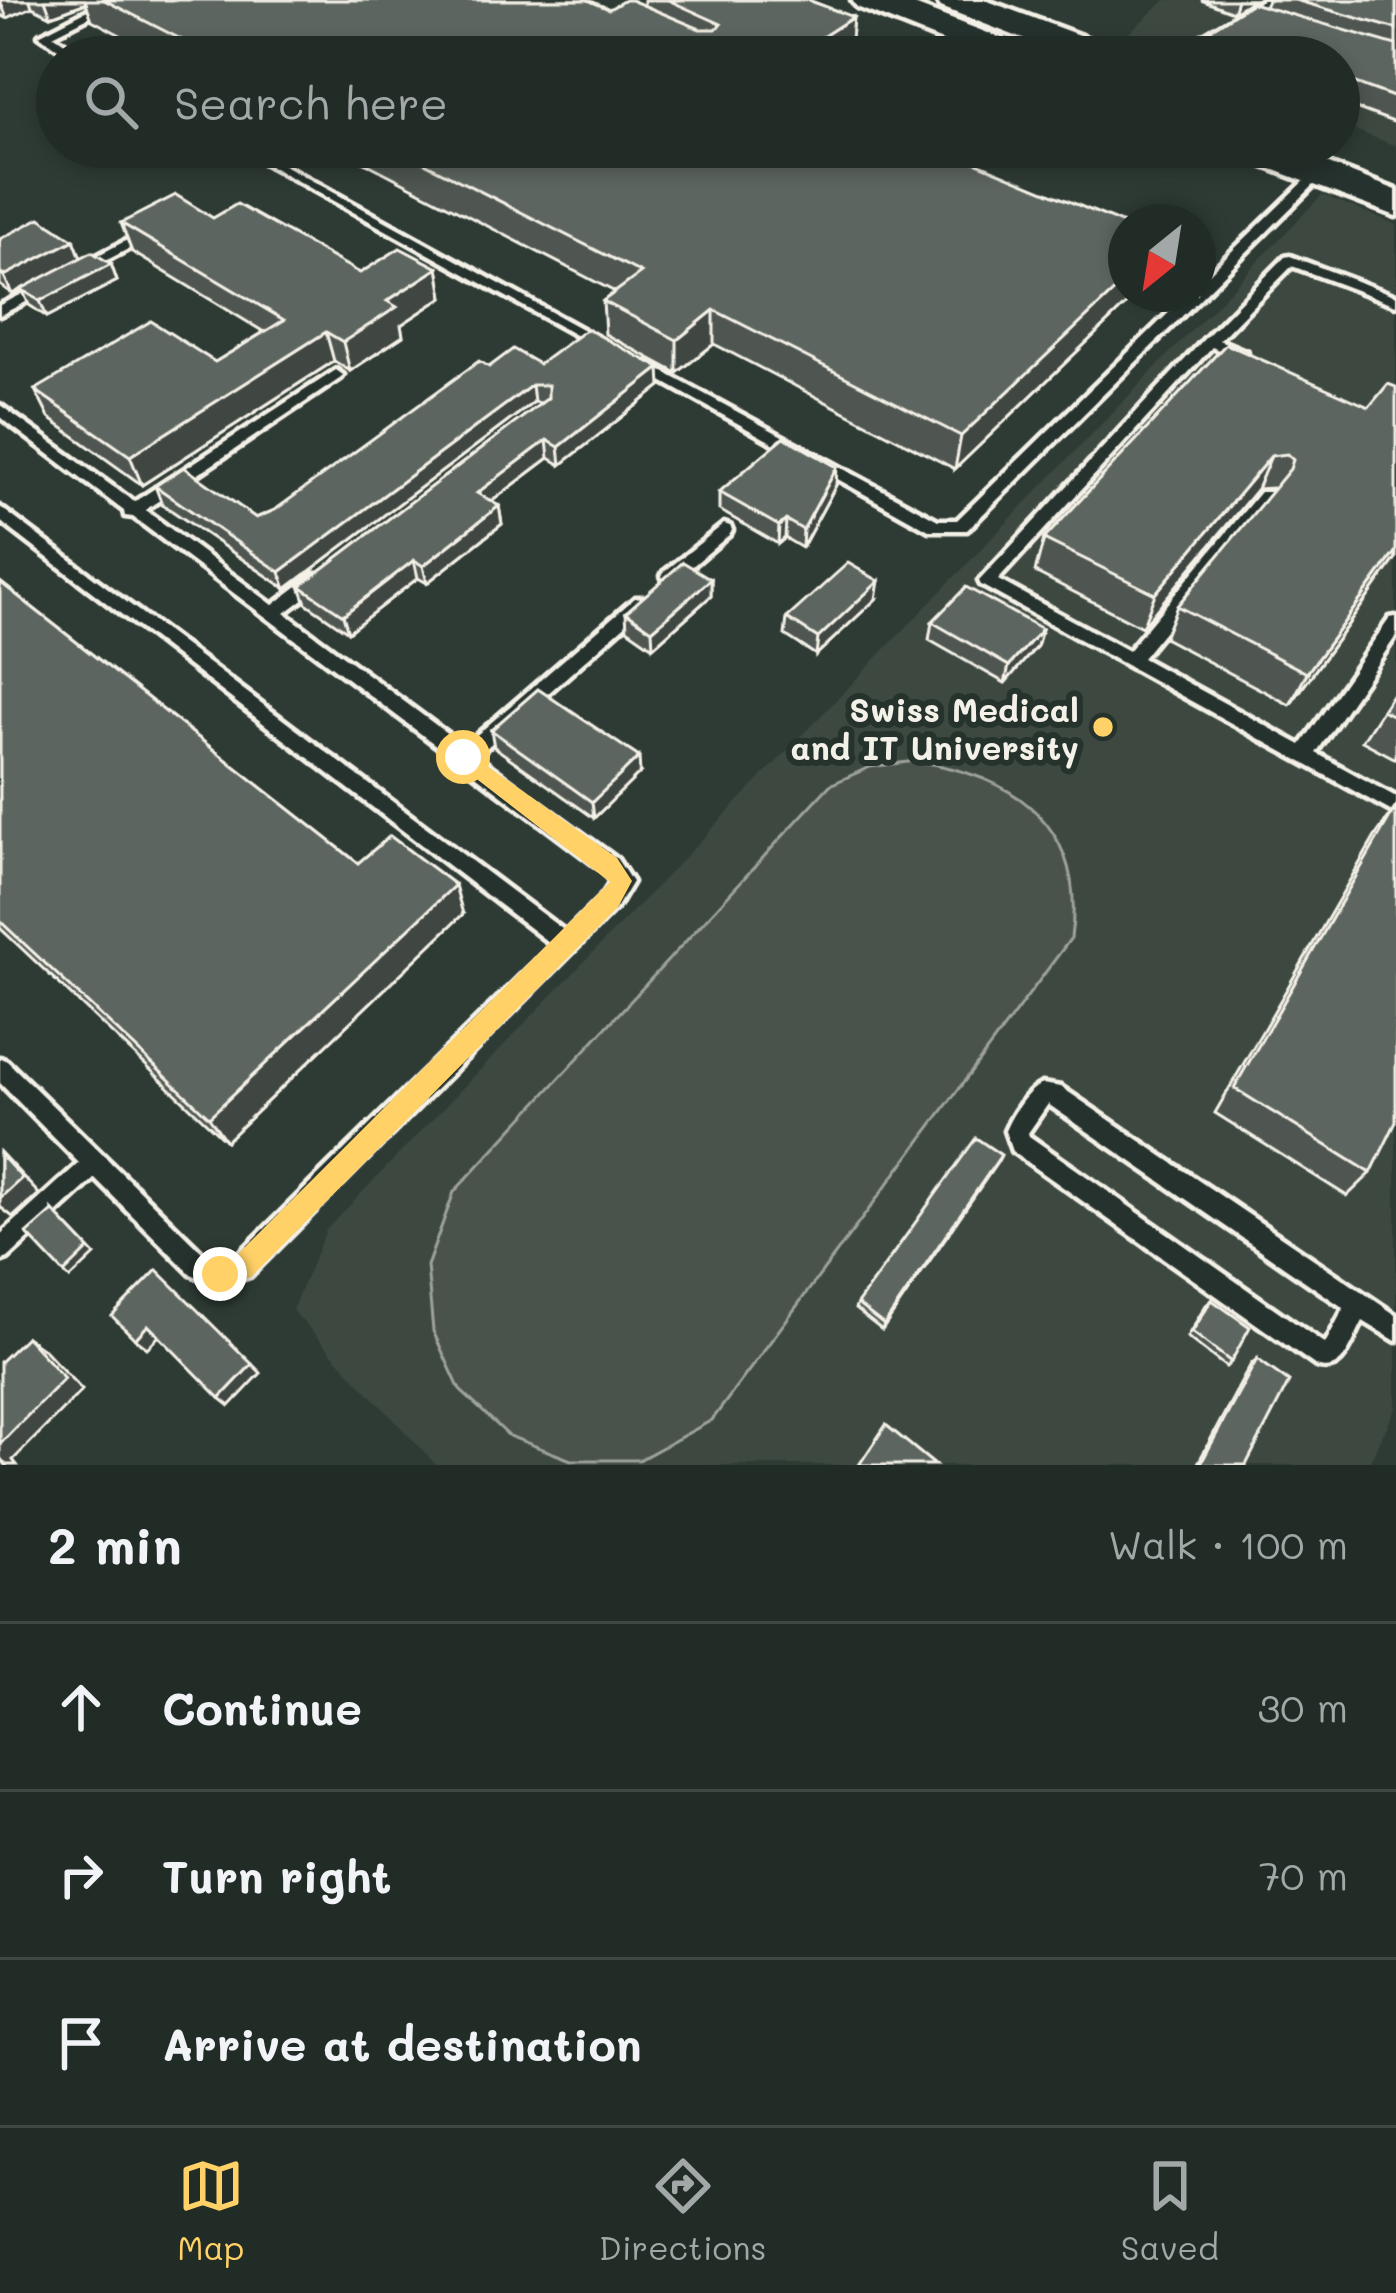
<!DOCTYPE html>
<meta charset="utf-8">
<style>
:root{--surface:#222c27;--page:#2a342f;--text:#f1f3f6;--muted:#a2a7a7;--line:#3f4844;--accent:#ffd166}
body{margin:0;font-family:Mali,sans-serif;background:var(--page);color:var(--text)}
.compass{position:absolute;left:1108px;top:204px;width:108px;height:108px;border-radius:50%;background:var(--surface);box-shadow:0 6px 18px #0003;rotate:210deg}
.stop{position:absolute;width:36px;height:36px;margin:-27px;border:9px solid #ffd166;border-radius:50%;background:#fff}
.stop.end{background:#ffd166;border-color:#fff;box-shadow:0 3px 12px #0008}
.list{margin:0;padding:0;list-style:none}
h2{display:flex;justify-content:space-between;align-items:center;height:156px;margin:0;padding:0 48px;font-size:51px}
h2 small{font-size:39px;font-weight:400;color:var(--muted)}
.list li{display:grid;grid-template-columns:78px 1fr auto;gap:36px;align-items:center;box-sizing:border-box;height:168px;padding:0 48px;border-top:3px solid var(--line)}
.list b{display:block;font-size:45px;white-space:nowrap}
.list em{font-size:39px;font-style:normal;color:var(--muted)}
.icon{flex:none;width:66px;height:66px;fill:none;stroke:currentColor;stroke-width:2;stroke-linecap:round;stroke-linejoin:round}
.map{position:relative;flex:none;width:1396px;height:1465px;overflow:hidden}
.search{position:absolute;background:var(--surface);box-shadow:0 6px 18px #0003;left:36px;right:36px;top:36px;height:132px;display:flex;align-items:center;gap:30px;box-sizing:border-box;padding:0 42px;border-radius:66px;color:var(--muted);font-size:45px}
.sheet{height:660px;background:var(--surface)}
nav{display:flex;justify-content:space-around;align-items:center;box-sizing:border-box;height:168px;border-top:3px solid var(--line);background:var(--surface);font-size:33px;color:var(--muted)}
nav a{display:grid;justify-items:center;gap:6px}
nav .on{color:var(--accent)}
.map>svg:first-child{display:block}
.built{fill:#3c4841}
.green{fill:#48524c;stroke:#9ea29a;stroke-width:3}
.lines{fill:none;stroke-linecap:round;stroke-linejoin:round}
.service-casing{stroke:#f4f1e8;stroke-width:9}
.primary-casing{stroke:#f4f1e8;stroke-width:9}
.service{fill:#26332d;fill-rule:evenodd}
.primary{fill:#26332d;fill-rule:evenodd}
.wall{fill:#4f5751;stroke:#f4f1e8;stroke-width:3}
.shaded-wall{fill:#404742;stroke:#f4f1e8;stroke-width:3}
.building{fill:#5c655e;stroke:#f4f1e8;stroke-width:3}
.route{fill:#ffd166}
.poi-dot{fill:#ffd166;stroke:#26332d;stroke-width:4.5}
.labels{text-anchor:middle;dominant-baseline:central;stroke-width:12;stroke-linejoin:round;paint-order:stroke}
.poi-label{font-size:33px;font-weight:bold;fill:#f4f1e8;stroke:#26332d;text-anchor:end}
</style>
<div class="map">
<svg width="1396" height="1465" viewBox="0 0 1396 1465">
<rect width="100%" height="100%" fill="#2e3b34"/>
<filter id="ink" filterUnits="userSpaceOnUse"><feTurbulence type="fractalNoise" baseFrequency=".00833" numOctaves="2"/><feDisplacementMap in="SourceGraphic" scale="24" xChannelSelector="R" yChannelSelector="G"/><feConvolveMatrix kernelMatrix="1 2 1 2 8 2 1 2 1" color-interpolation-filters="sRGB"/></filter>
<g filter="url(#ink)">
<g class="built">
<path d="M 1165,0 L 1396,0 L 1396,146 L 1339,124 L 1339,57 L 1162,57 L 1120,41 Z"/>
<path d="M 1322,195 L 1396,224 L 1396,1408 L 1368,1465 L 436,1465 L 292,1310 L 326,1230 Z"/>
</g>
<path class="green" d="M 915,761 C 1017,776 1087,827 1071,938 L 712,1420 L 639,1460 L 571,1460 L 509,1436 L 460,1390 L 433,1331 L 427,1266 L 454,1192 L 830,785 L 870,767 Z"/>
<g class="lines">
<defs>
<g id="service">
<path d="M 107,0 L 122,0 L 53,35 L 85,57 L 71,57 L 39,35 Z"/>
<path d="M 1262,0 L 1275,0 C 1256,16 1190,57 1167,57 Z"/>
<path d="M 236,147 L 251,147 L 609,344 L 607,347 L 597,347 Z"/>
<path d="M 1315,171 L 1325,174 L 967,530 L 929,530 L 635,366 L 637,363 L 647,363 L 938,520 L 957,520 L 1188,294 L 1198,294 L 1198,284 Z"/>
<path d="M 150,228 L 157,232 L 155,235 L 84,272 L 74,272 L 72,269 Z"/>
<path d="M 1290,256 L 1396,296 L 1396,305 L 1292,266 L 1219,340 L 1247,352 L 1247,358 L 1237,358 L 1212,347 L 998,580 L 1128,651 L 1260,492 L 1272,492 L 1274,496 L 1272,500 L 1142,658 L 1301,745 L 1390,618 L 1396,617 L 1396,636 L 1316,753 L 1396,797 L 1396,814 L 981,585 L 979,581 L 1205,338 L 1285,257 Z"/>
<path d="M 43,284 L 48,285 L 48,291 L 0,315 L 0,305 Z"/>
<path d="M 336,370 L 343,375 L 341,378 L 145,510 L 273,605 L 314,574 L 326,574 L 328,578 L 326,582 L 285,613 L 464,746 L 635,598 L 647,598 L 649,602 L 647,606 L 477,756 L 617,859 L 632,882 L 617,907 L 250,1276 L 220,1286 L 191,1274 L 95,1178 L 8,1258 L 0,1261 L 0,1235 L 79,1163 L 0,1083 L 0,1058 L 7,1061 L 207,1257 L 220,1262 L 235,1258 L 552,945 L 0,521 L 0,507 L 566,932 L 603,895 L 611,882 L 603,871 L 133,517 L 125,516 L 124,511 L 0,417 L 0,405 L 134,502 Z"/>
<path d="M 724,524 L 730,526 L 732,530 L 730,534 L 676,580 L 664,580 L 662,576 L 664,572 Z"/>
<path d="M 1042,1084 L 1061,1087 L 1396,1315 L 1396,1341 L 1363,1321 C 1351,1342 1344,1376 1316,1366 L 1012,1151 L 1005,1131 C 1012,1115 1026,1091 1042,1084 ZM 1048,1104 L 1344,1308 L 1325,1344 L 1029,1136 L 1028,1133 Z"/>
</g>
<g id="primary">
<path d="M 852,0 L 901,0 L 1001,38 L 1006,46 L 988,57 L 975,54 L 857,7 Z"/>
<path d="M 936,0 L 985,0 L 1116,49 L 1121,57 L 1070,57 L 941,7 Z"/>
<path d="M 1229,147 L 1285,147 L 1396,190 L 1396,216 L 1235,155 Z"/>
</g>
</defs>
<use href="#service" class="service-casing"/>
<use href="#primary" class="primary-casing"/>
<use href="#service" class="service"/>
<use href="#primary" class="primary"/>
</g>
<g class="wall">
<path d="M 0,0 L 588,0 L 609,9 L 644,6 L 644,0 L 808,0 L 853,17 L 850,50 L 838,57 L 162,57 L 92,20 L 86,3 L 51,16 L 32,7 L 7,18 L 0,15 Z"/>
<path d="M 1201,0 L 1253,0 L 1233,12 Z"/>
<path d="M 1268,0 L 1396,0 L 1396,123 L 1339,102 L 1339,57 L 1218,57 L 1202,51 L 1209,30 L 1265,7 Z"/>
<path d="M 335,147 L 939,147 L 1126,294 L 1137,294 L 955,469 L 714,344 L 677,373 L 605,334 L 603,301 L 615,292 Z"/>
<path d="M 213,218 L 360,273 L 438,268 L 443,297 L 401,325 L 403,336 L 350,371 L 334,361 L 142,485 L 49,418 L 35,390 L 215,362 L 264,332 L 132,252 L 121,223 Z"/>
<path d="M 0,239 L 74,240 L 81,258 L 111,264 L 117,281 L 47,317 L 29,305 L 22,289 L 12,294 L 0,285 Z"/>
<path d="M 1226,344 L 1396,558 L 1290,705 L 1164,638 L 1177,606 L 1274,489 L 1272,488 L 1257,489 L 1142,627 L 1035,572 L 1044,539 Z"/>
<path d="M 539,364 L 661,386 L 561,465 L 549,458 L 491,502 L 499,506 L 502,524 L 427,583 L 418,578 L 348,632 L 306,603 L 300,586 L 542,403 L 534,402 L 286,589 L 162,504 L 155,486 L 256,518 L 275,510 L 489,367 Z"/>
<path d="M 836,485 L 802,548 L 785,538 L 778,544 L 719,510 L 719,492 Z"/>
<path d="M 711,579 L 711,596 L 653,647 L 627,629 L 626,612 Z"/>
<path d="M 0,582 L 358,863 L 463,914 L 226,1141 L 0,928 Z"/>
<path d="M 876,599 L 816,655 L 785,635 L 787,618 Z"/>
<path d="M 932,622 L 1042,629 L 1037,646 L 1005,683 L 929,640 Z"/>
<path d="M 1396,689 L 1396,759 L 1362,741 Z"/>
<path d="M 491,730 L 640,773 L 594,818 L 494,747 Z"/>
<path d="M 1396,807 L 1371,1173 L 1347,1196 L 1215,1113 L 1376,835 Z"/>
<path d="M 998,1161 L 882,1330 L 855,1309 L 857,1304 Z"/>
<path d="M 1212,1300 L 1231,1362 L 1226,1367 L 1187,1337 L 1206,1305 Z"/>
<path d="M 1257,1359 L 1246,1465 L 1197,1465 L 1251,1364 Z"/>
</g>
<g class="shaded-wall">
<path d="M 0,0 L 30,0 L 32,7 L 7,18 Z"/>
<path d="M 45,0 L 85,0 L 86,3 L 51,16 Z"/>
<path d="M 1237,0 L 1253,0 L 1233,12 Z"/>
<path d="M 853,17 L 850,50 L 838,57 L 791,57 Z"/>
<path d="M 74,240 L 81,258 L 12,294 L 4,276 Z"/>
<path d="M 111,264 L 117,281 L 47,317 L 40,301 Z"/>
<path d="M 438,268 L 443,297 L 401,325 L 403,336 L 350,371 L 343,342 L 387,301 Z"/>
<path d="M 1126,280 L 1126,294 L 1137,294 L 955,469 L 961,436 Z"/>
<path d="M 714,310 L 714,344 L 677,373 L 677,340 Z"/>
<path d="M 326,332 L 334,361 L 142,485 L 130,456 Z"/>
<path d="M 660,368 L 661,386 L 561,465 L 559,447 Z"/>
<path d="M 532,385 L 534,402 L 286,589 L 280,572 Z"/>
<path d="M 547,440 L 549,458 L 480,510 L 477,493 Z"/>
<path d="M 1271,456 L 1257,489 L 1142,627 L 1155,594 Z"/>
<path d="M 837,467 L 836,485 L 802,548 L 803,530 Z"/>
<path d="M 499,506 L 502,524 L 427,583 L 423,566 Z"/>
<path d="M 786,520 L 785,538 L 778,544 L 779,526 Z"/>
<path d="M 1396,551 L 1396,558 L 1290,705 L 1307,673 Z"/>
<path d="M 414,560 L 418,578 L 348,632 L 343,615 Z"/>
<path d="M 711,579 L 711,596 L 653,647 L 652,630 Z"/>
<path d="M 879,581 L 876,599 L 816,655 L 818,638 Z"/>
<path d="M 1042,629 L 1037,646 L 1005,683 L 1009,666 Z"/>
<path d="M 639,757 L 640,773 L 594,818 L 592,802 Z"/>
<path d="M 455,885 L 463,914 L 226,1141 L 209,1117 Z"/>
<path d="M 0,1152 L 39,1194 L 13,1217 L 0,1207 Z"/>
<path d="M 1001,1155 L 998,1161 L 882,1330 L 884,1325 Z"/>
<path d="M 53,1211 L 95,1255 L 70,1279 L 64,1273 Z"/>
<path d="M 148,1325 L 160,1335 L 147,1348 L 135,1339 Z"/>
<path d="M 26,1337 L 44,1350 L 82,1390 L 13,1460 L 17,1465 L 6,1465 L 0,1458 L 0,1444 Z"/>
<path d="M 252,1364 L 261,1373 L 230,1406 L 220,1398 Z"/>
</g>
<g class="building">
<path d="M 104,0 L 588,0 L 609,9 L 625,0 L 631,0 L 700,29 L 716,29 L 721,24 L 668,0 L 808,0 L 853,17 L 791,57 L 216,57 Z"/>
<path d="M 1295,0 L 1396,0 L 1396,29 Z"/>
<path d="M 1252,3 L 1396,45 L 1396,98 L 1339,77 L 1339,57 L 1284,57 L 1209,30 Z"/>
<path d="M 393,147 L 939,147 L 1126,225 L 1126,280 L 961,436 L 714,310 L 677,340 L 603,301 L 641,273 Z"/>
<path d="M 176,195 L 213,218 L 237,204 L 360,273 L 400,248 L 438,268 L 387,301 L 397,307 L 343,342 L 326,332 L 130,456 L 35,390 L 151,321 L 215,362 L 284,320 L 121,223 Z"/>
<path d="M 40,218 L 74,240 L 4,276 L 0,273 L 0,239 Z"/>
<path d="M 92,252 L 111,264 L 40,301 L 21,289 Z"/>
<path d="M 587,329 L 660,368 L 559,447 L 547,440 L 477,493 L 499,506 L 423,566 L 414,560 L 343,615 L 300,586 L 548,398 L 548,385 L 532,385 L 280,572 L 155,486 L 184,467 L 256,518 L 275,510 L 479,361 L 489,367 L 513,349 L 539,364 Z"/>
<path d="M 1226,344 L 1369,407 L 1388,384 L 1396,387 L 1396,551 L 1307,673 L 1177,606 L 1290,469 L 1293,460 L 1287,454 L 1271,456 L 1155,594 L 1044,539 Z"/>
<path d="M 784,437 L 837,467 L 803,530 L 786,520 L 779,526 L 719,492 Z"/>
<path d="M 683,562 L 711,579 L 652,630 L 626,612 Z"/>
<path d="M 848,563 L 879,581 L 818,638 L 787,618 Z"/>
<path d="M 0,582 L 358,863 L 390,836 L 455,885 L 209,1117 L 0,921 Z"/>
<path d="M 966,587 L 1042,629 L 1009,666 L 932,622 Z"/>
<path d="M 538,689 L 639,757 L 592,802 L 491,730 Z"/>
<path d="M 1396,689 L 1396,717 L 1382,710 Z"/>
<path d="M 1396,807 L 1396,1122 L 1371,1173 L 1234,1088 Z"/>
<path d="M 976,1138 L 1001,1155 L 884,1325 L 857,1304 Z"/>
<path d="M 0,1154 L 22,1178 L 0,1198 Z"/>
<path d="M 53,1211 L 89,1249 L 64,1273 L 27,1234 Z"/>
<path d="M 157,1270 L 252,1364 L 220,1398 L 148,1325 L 135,1339 L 112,1316 Z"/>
<path d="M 1212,1300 L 1250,1327 L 1231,1362 L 1192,1332 Z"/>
<path d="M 26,1337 L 64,1378 L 0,1444 L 0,1362 Z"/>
<path d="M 1257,1359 L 1289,1382 L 1246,1465 L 1200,1465 Z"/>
<path d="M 886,1425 L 935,1465 L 859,1465 Z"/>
</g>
</g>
<path class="route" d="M 463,749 L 617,858 L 632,881 L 618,907 L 251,1277 L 220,1287 L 212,1283 L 212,1266 L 234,1258 L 610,882 L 456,763 L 453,757 Z"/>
<circle class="poi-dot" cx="1103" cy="727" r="12"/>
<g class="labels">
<g class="poi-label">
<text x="1079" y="708">Swiss Medical<tspan x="1079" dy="38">and IT University</tspan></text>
</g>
</g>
</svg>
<svg class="compass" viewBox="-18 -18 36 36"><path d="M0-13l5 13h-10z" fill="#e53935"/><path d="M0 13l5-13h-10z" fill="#a2a7a7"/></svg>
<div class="stop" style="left:463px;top:757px"></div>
<div class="stop end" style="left:220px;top:1274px"></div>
<div class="search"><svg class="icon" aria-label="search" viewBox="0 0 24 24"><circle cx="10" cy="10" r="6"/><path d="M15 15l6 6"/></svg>Search here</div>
</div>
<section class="sheet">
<h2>2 min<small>Walk · 100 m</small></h2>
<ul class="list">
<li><svg class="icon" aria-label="ahead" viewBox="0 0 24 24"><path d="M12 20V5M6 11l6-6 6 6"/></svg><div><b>Continue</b></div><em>30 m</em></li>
<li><svg class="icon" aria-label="right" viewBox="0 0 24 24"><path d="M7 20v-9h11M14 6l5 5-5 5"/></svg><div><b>Turn right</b></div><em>70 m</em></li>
<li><svg class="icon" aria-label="arrive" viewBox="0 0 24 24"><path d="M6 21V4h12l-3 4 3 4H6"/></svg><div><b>Arrive at destination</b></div></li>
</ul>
</section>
<nav>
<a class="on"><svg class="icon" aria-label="map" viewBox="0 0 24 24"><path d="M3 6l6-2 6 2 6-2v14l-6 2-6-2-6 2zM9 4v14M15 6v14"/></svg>Map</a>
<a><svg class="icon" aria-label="directions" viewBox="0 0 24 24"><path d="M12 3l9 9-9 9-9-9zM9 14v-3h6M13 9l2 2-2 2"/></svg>Directions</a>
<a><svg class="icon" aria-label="saved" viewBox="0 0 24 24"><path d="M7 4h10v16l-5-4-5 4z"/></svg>Saved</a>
</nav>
